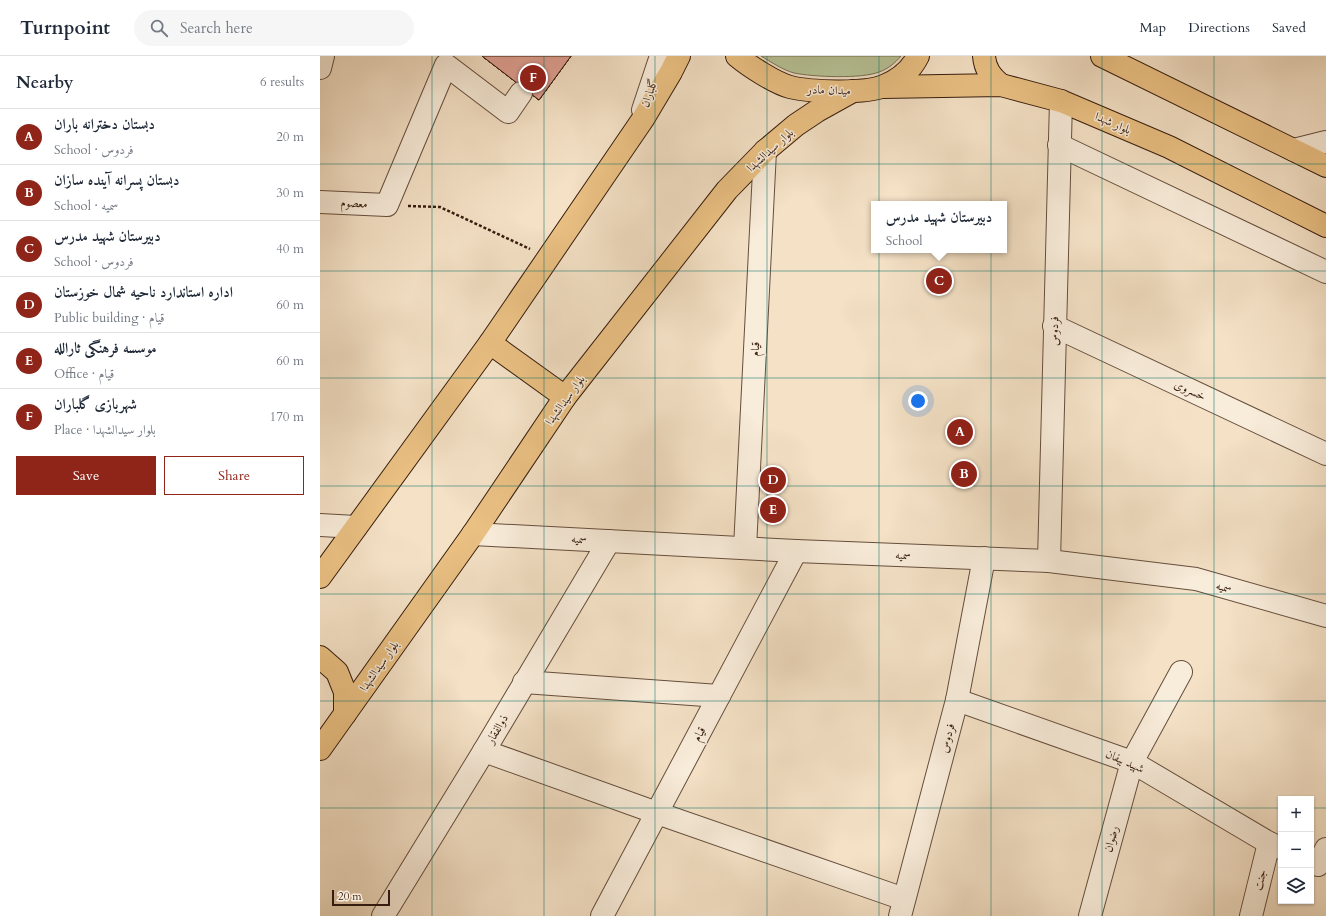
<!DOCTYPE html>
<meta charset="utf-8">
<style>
:root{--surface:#fff;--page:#f6f6f7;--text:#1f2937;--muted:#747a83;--line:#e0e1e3;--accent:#8f2418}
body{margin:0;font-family:Cardo,Amiri,serif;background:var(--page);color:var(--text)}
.controls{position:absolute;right:12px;bottom:12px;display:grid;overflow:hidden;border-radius:0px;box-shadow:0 1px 3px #0004}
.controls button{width:36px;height:36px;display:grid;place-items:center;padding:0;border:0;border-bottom:1px solid var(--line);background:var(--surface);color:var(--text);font:20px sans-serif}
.scale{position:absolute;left:12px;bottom:10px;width:58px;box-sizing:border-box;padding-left:4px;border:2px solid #371d0f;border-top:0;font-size:11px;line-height:14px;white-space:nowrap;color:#371d0f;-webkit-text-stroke:3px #f8ecda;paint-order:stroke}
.you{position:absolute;left:598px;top:345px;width:14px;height:14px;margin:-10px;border:3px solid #fff;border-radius:50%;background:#1a73e8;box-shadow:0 0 0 6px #1a73e833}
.badge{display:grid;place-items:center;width:26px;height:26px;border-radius:50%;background:var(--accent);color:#fff;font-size:13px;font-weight:700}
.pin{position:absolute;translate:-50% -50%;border:2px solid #fff;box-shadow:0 1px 4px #0006}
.popup{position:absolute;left:551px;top:145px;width:136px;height:52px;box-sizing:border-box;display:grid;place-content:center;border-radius:0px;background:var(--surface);filter:drop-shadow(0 1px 3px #0005);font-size:13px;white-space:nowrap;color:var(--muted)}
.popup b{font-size:15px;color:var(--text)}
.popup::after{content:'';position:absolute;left:50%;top:100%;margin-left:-8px;border:8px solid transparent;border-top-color:var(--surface)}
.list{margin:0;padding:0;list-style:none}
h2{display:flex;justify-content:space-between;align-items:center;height:52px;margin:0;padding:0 16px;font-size:17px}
h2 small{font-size:13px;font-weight:400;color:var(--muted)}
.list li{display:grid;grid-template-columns:26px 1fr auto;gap:12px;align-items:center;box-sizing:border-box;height:56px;padding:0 16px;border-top:1px solid var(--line)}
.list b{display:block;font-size:15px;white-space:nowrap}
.list p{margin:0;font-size:13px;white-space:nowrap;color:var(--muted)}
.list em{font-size:13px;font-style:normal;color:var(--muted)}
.actions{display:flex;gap:8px;padding:12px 16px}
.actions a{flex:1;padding:9px 0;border:1px solid var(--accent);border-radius:0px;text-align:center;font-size:14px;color:var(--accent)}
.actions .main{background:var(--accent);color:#fff}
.icon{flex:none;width:22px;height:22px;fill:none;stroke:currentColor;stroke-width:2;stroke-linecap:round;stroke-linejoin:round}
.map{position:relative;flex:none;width:1006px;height:860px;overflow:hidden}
header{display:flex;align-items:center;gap:24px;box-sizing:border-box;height:56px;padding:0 20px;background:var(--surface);border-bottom:1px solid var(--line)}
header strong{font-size:19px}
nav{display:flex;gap:22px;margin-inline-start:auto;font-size:14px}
.search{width:280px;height:36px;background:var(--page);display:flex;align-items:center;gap:10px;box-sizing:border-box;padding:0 14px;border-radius:22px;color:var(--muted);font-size:15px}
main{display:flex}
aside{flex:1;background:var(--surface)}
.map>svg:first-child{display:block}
.green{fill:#b7c498;stroke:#777054}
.building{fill:#e1a194;stroke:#371d0f}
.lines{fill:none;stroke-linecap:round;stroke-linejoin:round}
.minor-casing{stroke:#664e3d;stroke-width:24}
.major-casing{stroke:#371d0f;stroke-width:24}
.path{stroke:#371d0f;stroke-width:2.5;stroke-dasharray:3 2;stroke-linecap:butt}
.minor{stroke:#f8ecda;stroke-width:22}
.major{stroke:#eac083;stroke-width:22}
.grid{fill:none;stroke:#0f766e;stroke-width:1;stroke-opacity:0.55}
.labels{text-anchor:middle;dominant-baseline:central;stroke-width:3;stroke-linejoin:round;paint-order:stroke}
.street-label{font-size:12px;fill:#371d0f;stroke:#f8ecda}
</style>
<header>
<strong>Turnpoint</strong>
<div class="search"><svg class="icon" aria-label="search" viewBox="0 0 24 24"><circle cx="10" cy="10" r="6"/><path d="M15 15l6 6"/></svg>Search here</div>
<nav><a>Map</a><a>Directions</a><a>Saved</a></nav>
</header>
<main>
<aside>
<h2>Nearby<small>6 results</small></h2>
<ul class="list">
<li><span class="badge">A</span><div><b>دبستان دخترانه باران</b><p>School · فردوس</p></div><em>20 m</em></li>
<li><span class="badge">B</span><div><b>دبستان پسرانه آینده سازان</b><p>School · سمیه</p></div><em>30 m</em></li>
<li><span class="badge">C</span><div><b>دبیرستان شهید مدرس</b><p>School · فردوس</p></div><em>40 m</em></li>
<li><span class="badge">D</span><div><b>اداره استاندارد ناحیه شمال خوزستان</b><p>Public building · قیام</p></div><em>60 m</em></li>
<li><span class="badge">E</span><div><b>موسسه فرهنگی ثارالله</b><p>Office · قیام</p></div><em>60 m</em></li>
<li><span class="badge">F</span><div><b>شهربازی گلباران</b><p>Place · بلوار سیدالشهدا</p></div><em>170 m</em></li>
</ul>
<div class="actions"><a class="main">Save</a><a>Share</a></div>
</aside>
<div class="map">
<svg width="1006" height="860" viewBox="0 0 1006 860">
<rect width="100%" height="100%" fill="#f4e1c6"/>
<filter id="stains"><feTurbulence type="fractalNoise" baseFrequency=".005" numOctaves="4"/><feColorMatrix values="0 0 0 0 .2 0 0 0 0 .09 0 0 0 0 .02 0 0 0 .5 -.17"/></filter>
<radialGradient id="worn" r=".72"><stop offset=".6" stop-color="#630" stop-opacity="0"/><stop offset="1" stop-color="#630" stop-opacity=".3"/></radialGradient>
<path class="green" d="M 441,0 L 581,0 C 575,7 568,13 559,16 C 542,23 493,21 474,17 C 463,14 451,6 441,0 Z"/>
<g class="building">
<path d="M 162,0 L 251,0 L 219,44 Z"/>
<path d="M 162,0 L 251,0 L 219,44 Z"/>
<path d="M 162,0 L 251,0 L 219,44 Z"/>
<path d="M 162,0 L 251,0 L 219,44 Z"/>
<path d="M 162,0 L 251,0 L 219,44 Z"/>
</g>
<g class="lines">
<defs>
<g id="minor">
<path d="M 0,12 L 3,0"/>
<path d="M 323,54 L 341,0"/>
<path d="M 739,89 L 1006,216"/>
<path d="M 974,94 L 1006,86"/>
<path d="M 0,146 L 67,149 L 126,9 L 188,56 L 201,37"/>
<path d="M 734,270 L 1006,398"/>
<path d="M 0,469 L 36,471"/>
<path d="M 153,478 L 476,495 L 729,505 L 876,523 L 1006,560"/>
<path d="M 425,492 L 445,95"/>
<path d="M 729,505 L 741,45"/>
<path d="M 204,626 L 399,640"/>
<path d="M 637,644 L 812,706 L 949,787 L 961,792"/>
<path d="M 164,695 L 337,757 L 584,843"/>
<path d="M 998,809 L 1006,793"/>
<path d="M 63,860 L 164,695 L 289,485"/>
<path d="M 282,860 L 476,495"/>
<path d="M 580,860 L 637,644 L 664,502"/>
<path d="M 770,860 L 812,706 L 861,616"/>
<path d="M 931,860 L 949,787"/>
</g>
<g id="major">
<path d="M 417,0 C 429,10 455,27 470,31 C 490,36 545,38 564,30 C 579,24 591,14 598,0"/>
<path d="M 664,0 C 665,13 671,21 681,29"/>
<path d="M 782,0 L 1006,110"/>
<path d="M 563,31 L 681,29 L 741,45 L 849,91 L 1006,170"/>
<path d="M 170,287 L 245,341"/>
<path d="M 0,521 L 170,287 L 323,63 L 351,16 L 359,0"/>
<path d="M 0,601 L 17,616 L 25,636 L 25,658"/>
<path d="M 0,693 L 153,478 L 245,341 L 407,134 L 445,95 L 476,69 L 497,55 L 533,35"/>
</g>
</defs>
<use href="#minor" class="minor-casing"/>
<use href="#major" class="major-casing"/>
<path class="path" d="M 88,150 L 120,151 L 210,193"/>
<use href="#minor" class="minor"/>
<use href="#major" class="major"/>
</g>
<path class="grid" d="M 112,0 L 112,860M 224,0 L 224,860M 335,0 L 335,860M 447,0 L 447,860M 559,0 L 559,860M 671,0 L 671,860M 782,0 L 782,860M 894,0 L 894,860M 0,108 L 1006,108M 0,215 L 1006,215M 0,322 L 1006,322M 0,430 L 1006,430M 0,538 L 1006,538M 0,645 L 1006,645M 0,752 L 961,752M 991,752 L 1006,752"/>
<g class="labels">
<g class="street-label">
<text transform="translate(509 34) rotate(2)">میدان مادر</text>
<text transform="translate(329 37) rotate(-71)">گلباران</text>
<text transform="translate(793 67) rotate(23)">بلوار شهدا</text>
<text transform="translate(450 94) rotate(-42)">بلوار سیدالشهدا</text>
<text transform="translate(34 147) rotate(3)">معصوم</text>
<text transform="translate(734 275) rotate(-89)">فردوس</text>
<text transform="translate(435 293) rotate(-87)">قیام</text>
<text transform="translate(870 334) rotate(25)">خسروی</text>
<text transform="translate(245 344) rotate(-54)">بلوار سیدالشهدا</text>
<text transform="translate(259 483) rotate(3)">سمیه</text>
<text transform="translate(583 499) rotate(2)">سمیه</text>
<text transform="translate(904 531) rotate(16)">سمیه</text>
<text transform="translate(59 610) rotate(-55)">بلوار سیدالشهدا</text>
<text transform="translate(177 673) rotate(-60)">ذوالفقار</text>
<text transform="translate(379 678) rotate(-62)">قیام</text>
<text transform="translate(627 682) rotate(-75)">فردوس</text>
<text transform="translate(805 705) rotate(24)">شهید بیفان</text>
<text transform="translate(791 783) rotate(-75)">رضوان</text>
<text transform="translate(940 824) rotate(-76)">جنت</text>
</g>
</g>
<rect width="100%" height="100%" filter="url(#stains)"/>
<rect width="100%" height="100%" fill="url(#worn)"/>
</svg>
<div class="controls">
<button>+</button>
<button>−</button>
<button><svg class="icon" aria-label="layers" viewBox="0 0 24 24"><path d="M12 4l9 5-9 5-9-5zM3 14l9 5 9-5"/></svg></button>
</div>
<div class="scale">20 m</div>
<div class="you"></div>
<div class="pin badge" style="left:640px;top:376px">A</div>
<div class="pin badge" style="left:644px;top:418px">B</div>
<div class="pin badge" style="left:619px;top:225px">C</div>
<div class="popup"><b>دبیرستان شهید مدرس</b>School</div>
<div class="pin badge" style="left:453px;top:424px">D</div>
<div class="pin badge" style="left:453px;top:454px">E</div>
<div class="pin badge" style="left:213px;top:22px">F</div>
</div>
</main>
